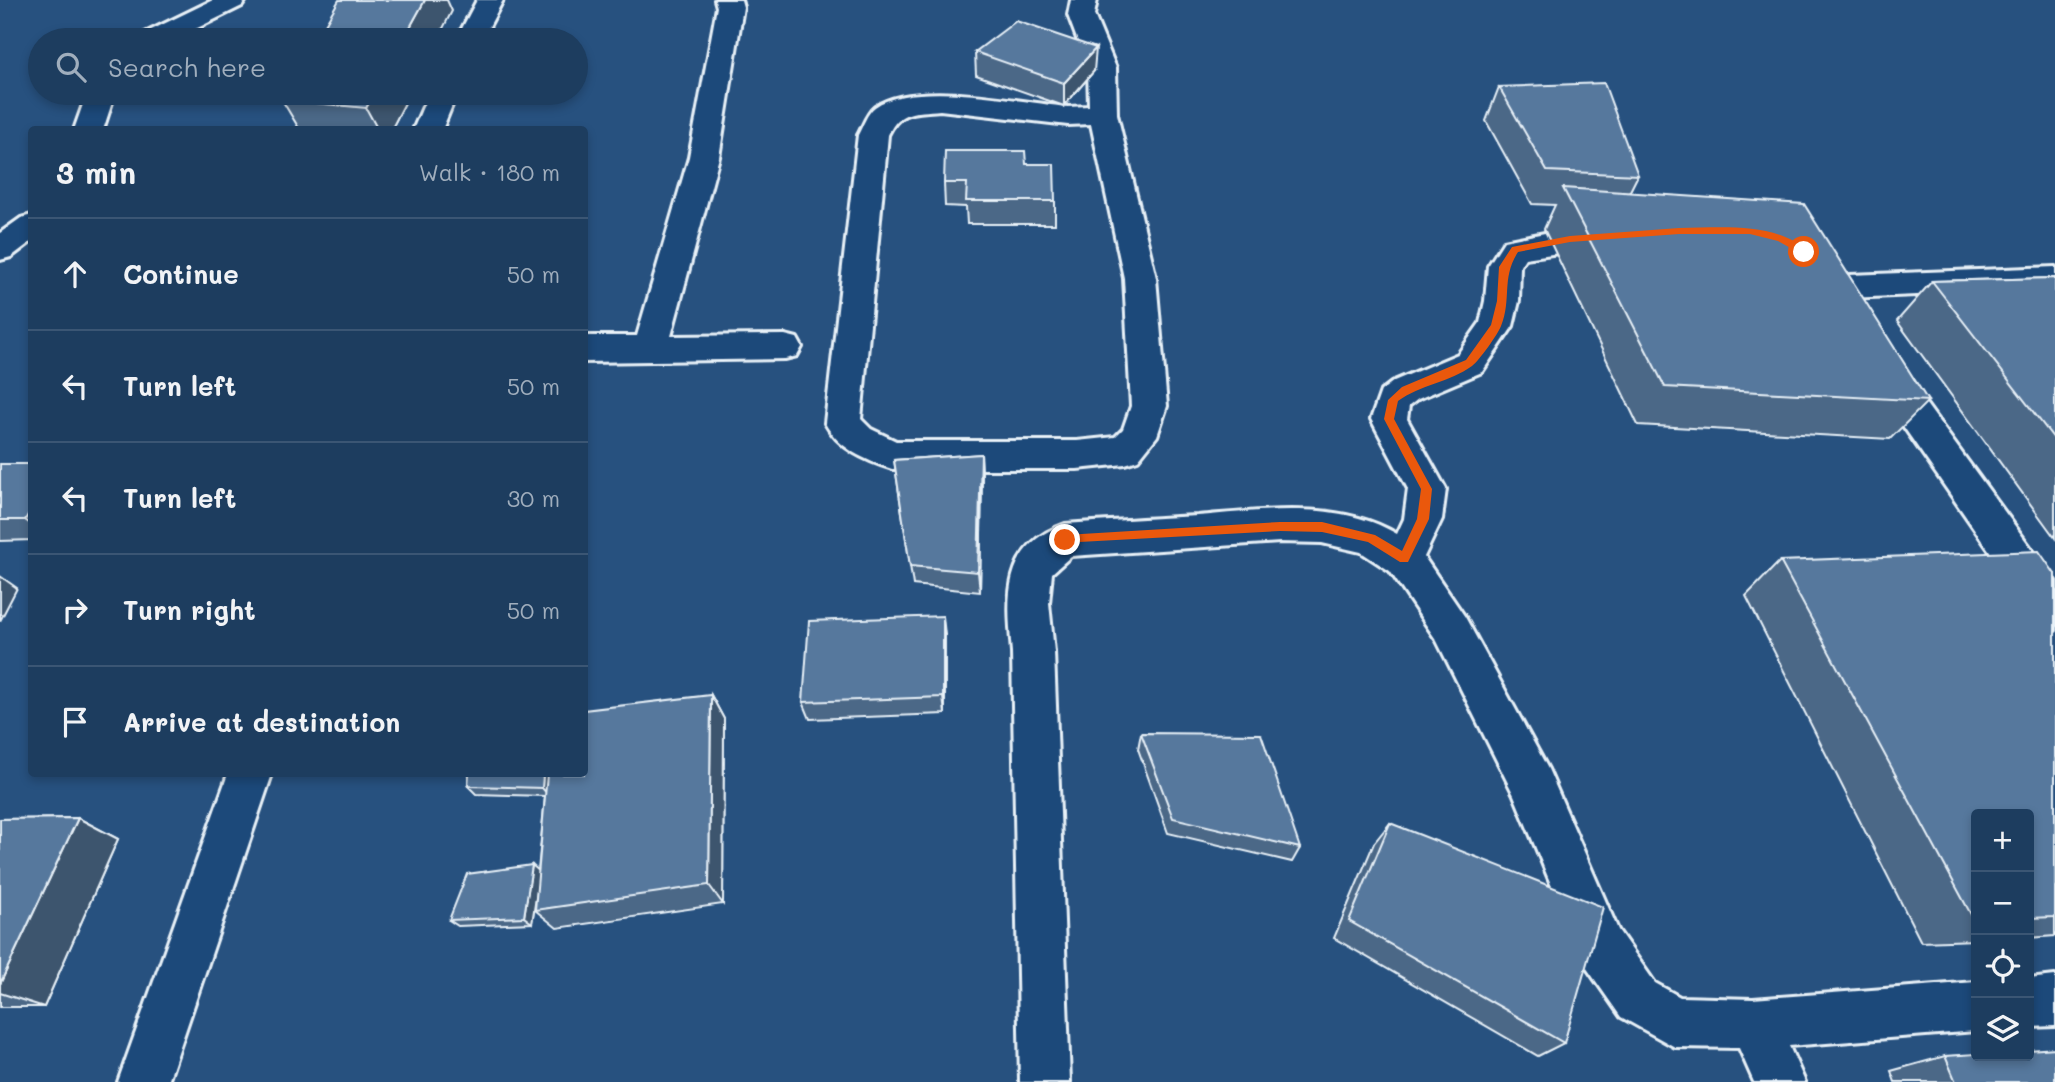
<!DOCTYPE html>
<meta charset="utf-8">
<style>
:root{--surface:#1d3d5f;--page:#254465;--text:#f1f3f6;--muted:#a0aebd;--line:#3b5674}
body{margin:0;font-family:Mali,sans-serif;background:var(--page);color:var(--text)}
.controls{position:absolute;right:21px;bottom:21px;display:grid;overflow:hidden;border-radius:7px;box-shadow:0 4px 10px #0003}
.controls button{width:63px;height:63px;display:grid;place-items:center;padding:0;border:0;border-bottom:2px solid var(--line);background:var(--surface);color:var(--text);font:35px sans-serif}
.stop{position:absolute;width:21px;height:21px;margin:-16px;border:5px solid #ea580c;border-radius:50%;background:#fff}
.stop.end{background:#ea580c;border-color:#fff;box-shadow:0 2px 7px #0008}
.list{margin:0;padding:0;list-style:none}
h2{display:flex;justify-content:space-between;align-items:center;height:91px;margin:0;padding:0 28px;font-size:30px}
h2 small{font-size:23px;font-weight:400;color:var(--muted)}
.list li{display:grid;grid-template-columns:46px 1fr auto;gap:21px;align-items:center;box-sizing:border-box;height:112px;padding:0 28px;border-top:2px solid var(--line)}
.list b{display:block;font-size:26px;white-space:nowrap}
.list em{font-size:23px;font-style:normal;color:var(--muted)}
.icon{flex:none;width:38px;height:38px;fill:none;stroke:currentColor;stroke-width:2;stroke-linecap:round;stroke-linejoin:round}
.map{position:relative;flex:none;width:2055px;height:1082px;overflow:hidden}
.search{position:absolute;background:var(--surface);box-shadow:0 4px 10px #0003;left:28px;top:28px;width:560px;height:77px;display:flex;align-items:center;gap:18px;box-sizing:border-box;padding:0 24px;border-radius:38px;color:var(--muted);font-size:26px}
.panel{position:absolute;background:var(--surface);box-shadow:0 4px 10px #0003;left:28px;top:126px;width:560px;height:651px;border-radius:7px}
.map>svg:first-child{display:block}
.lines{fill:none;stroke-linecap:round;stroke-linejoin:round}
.minor-casing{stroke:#e8f1f8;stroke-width:6}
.minor{fill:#1f4a7a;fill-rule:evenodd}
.wall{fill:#4b6787;stroke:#e8f1f8;stroke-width:2}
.shaded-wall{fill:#3d546e;stroke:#e8f1f8;stroke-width:2}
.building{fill:#57789d;stroke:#e8f1f8;stroke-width:2}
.route{fill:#ea580c}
</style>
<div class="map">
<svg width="2055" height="1082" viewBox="0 0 2055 1082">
<rect width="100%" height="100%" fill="#27517f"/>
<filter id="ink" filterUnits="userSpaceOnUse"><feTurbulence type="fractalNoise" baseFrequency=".0143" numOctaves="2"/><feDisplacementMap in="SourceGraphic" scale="14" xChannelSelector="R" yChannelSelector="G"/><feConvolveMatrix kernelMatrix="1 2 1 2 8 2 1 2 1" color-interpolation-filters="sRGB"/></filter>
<g filter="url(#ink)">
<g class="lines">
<defs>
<g id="minor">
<path d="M 213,0 L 246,0 L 242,6 L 173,40 L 139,40 L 143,34 Z"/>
<path d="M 477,0 L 503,0 L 482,40 L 456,40 Z"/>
<path d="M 715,0 L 741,0 L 743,7 L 719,157 L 671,336 L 785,335 L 797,338 L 802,347 L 797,356 L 785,359 L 584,362 L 584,336 L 637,336 L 689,157 L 717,7 Z"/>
<path d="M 1071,0 L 1097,0 L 1094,15 L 1116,68 L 1117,114 L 1156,278 L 1167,406 L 1157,436 L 1138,460 L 1125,464 L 1077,469 L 892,469 C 865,460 839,449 825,423 L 858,135 C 863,126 867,113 875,107 C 915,79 1020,102 1068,107 L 1089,106 L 1088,68 L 1068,15 ZM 940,110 L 1068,125 L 1091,124 L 1124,278 L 1131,406 L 1123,429 L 1115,437 L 1077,441 L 896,441 L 871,429 L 861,419 L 888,135 C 900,109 914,113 940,110 Z"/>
<path d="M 87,93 L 115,93 L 103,130 L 74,130 Z"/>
<path d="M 429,93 L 457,93 L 442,130 L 413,130 Z"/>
<path d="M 32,215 L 32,241 L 11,257 L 0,260 L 0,233 L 21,218 Z"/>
<path d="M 1602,226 L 1613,229 L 1618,237 L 1613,245 L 1525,258 L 1520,266 L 1519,301 L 1513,326 L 1482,372 L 1418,399 L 1409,406 L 1407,419 L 1446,489 L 1442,519 L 1424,557 L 1465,617 L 1548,769 L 1618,930 L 1655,983 L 1680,997 L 1753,999 L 1976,982 L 1976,1031 L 1789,1046 L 1805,1082 L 1754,1082 L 1739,1048 L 1675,1047 L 1621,1017 L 1584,964 L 1514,795 L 1437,641 L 1390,571 L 1361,552 L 1322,543 L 1280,542 L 1071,556 L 1052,573 L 1049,603 L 1054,652 L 1070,1082 L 1020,1082 L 1012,652 C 1007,597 1002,546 1065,524 C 1109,521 1154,518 1198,516 C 1262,511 1339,499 1397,534 L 1404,519 L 1408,489 L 1371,419 L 1381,391 L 1394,381 L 1458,354 L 1480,323 L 1485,301 L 1488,266 L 1504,241 L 1570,228 Z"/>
<path d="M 2055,267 L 2055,289 L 1848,298 L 1852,303 L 1847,311 L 1835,315 L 1823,311 L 1808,287 L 1812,279 L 1824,276 Z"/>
<path d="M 1884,359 L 1896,363 L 2055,581 L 2055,630 L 2041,625 L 1872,381 L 1867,372 L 1872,363 Z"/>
<path d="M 228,774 L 272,774 L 168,1082 L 118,1082 Z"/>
<path d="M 2055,976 L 2055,1026 L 2029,1027 L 2029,979 Z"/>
</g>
</defs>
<use href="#minor" class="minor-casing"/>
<use href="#minor" class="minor"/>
</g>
<g class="wall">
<path d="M 975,52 L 1094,71 L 1064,106 L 976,75 Z"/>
<path d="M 1499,87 L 1638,175 L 1629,193 L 1928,401 L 1890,439 L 1638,425 L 1544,229 L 1555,205 L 1532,204 L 1486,121 Z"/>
<path d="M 287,93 L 410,93 L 391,130 L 300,130 L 282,100 Z"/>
<path d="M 1026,164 L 1055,201 L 1055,224 L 967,224 L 966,207 L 945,206 L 944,183 Z"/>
<path d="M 2055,278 L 2055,538 L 1897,321 L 1932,281 Z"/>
<path d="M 981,454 L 982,475 L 980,592 L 913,585 L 894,460 Z"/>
<path d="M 0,464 L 32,464 L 32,540 L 0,541 Z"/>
<path d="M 1780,561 L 2055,574 L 2055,936 L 2029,938 L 2029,814 L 1976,814 L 1976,940 L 1921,942 L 1746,596 Z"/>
<path d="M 945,635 L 945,714 L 810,719 L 803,702 Z"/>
<path d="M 711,695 L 724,719 L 723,904 L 557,928 L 535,910 L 535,904 L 532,923 L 458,926 L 449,920 L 538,871 L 545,796 L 476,794 L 468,786 L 584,774 Z"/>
<path d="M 1141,733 L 1300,848 L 1292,862 L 1168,833 L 1138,749 Z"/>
<path d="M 78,818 L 118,839 L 44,1007 L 0,1007 L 0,819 Z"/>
<path d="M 1390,823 L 1564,1043 L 1538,1056 L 1334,938 L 1374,843 Z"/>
<path d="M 1945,1056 L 2055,1082 L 1895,1082 L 1891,1071 Z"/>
</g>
<g class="shaded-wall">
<path d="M 425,0 L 447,0 L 452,11 L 437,40 L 403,40 Z"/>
<path d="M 1096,48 L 1094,71 L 1064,106 L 1064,83 Z"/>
<path d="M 375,93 L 410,93 L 391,130 L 378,130 L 366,108 Z"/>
<path d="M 981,454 L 982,475 L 980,592 L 978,572 Z"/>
<path d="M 32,508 L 32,525 L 25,520 Z"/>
<path d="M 0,576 L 17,588 L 0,621 Z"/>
<path d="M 943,616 L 945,635 L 945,714 L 943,697 Z"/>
<path d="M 711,695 L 724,719 L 723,904 L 709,885 Z"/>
<path d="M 543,774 L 551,774 L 549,796 L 542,788 Z"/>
<path d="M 78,818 L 118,839 L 44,1007 L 0,993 L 0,984 Z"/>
<path d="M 532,865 L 540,872 L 532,923 L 524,917 Z"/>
</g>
<g class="building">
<path d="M 339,0 L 425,0 L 403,40 L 316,40 Z"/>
<path d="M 1016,21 L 1096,48 L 1064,83 L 975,52 Z"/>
<path d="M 1604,83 L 1638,175 L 1547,171 L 1499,87 Z"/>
<path d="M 287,93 L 375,93 L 366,108 L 282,100 Z"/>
<path d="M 945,151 L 1025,151 L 1026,164 L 1054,164 L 1055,201 L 966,201 L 967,183 L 944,183 Z"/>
<path d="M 1563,188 L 1804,204 L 1928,401 L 1665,387 Z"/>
<path d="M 2055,278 L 2055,440 L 1932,281 Z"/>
<path d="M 981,454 L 978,572 L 910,566 L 894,460 Z"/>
<path d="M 0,464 L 32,464 L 32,508 L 25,520 L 0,520 Z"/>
<path d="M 2039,551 L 2055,574 L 2055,917 L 2029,918 L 2029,814 L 1976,814 L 1976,920 L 1974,920 L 1780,561 Z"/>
<path d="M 943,616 L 943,697 L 803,702 L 809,621 Z"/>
<path d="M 711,695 L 709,885 L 535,910 L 547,774 L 584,774 L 584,710 Z"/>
<path d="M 1141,733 L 1261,734 L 1300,848 L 1173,818 Z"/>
<path d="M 469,774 L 543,774 L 542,788 L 468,786 Z"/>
<path d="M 78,818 L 0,984 L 0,819 Z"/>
<path d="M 1390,823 L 1603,907 L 1564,1043 L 1349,921 Z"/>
<path d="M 532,865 L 524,917 L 449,920 L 467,874 Z"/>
<path d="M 2055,1048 L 2055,1082 L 1956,1082 L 1945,1056 L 1976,1054 L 1976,1056 L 2029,1056 L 2029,1050 Z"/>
</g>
</g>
<path class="route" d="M 1679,228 C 1721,228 1776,221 1809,252 L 1801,254 L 1778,241 L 1750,234 L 1679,234 L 1570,242 L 1518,252 C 1501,278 1512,299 1501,326 C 1498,334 1479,361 1472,366 C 1450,382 1420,385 1398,401 L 1394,419 L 1432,489 L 1429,519 L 1408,562 L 1400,562 L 1368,542 L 1322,532 L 1280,531 L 1061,543 L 1061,536 L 1065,535 L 1280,522 L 1322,522 L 1375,535 L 1402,551 L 1417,519 L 1421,489 L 1384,419 L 1388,400 L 1402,387 L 1466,360 L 1491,325 L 1497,301 L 1499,267 L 1512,247 L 1570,236 Z"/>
</svg>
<div class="controls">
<button>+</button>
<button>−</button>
<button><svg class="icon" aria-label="locate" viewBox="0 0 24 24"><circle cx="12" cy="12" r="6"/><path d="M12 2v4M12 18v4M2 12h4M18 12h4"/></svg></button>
<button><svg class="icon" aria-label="layers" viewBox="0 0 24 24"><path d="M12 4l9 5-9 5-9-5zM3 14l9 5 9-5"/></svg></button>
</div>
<div class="stop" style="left:1804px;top:252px"></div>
<div class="stop end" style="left:1065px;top:540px"></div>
<div class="search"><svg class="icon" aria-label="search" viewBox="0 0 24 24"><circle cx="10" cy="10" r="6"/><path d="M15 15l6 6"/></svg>Search here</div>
<section class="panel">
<h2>3 min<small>Walk · 180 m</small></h2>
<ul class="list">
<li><svg class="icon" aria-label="ahead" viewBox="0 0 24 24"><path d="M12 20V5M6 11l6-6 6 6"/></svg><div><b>Continue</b></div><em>50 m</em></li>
<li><svg class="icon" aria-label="left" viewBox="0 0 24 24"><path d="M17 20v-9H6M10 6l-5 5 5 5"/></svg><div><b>Turn left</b></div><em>50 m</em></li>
<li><svg class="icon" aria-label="left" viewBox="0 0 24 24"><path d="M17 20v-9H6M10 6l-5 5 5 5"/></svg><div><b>Turn left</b></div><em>30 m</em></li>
<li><svg class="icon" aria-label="right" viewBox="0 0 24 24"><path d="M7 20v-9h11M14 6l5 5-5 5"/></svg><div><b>Turn right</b></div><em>50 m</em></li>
<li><svg class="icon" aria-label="arrive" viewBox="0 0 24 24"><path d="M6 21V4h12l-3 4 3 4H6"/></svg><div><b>Arrive at destination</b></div></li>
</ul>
</section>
</div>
